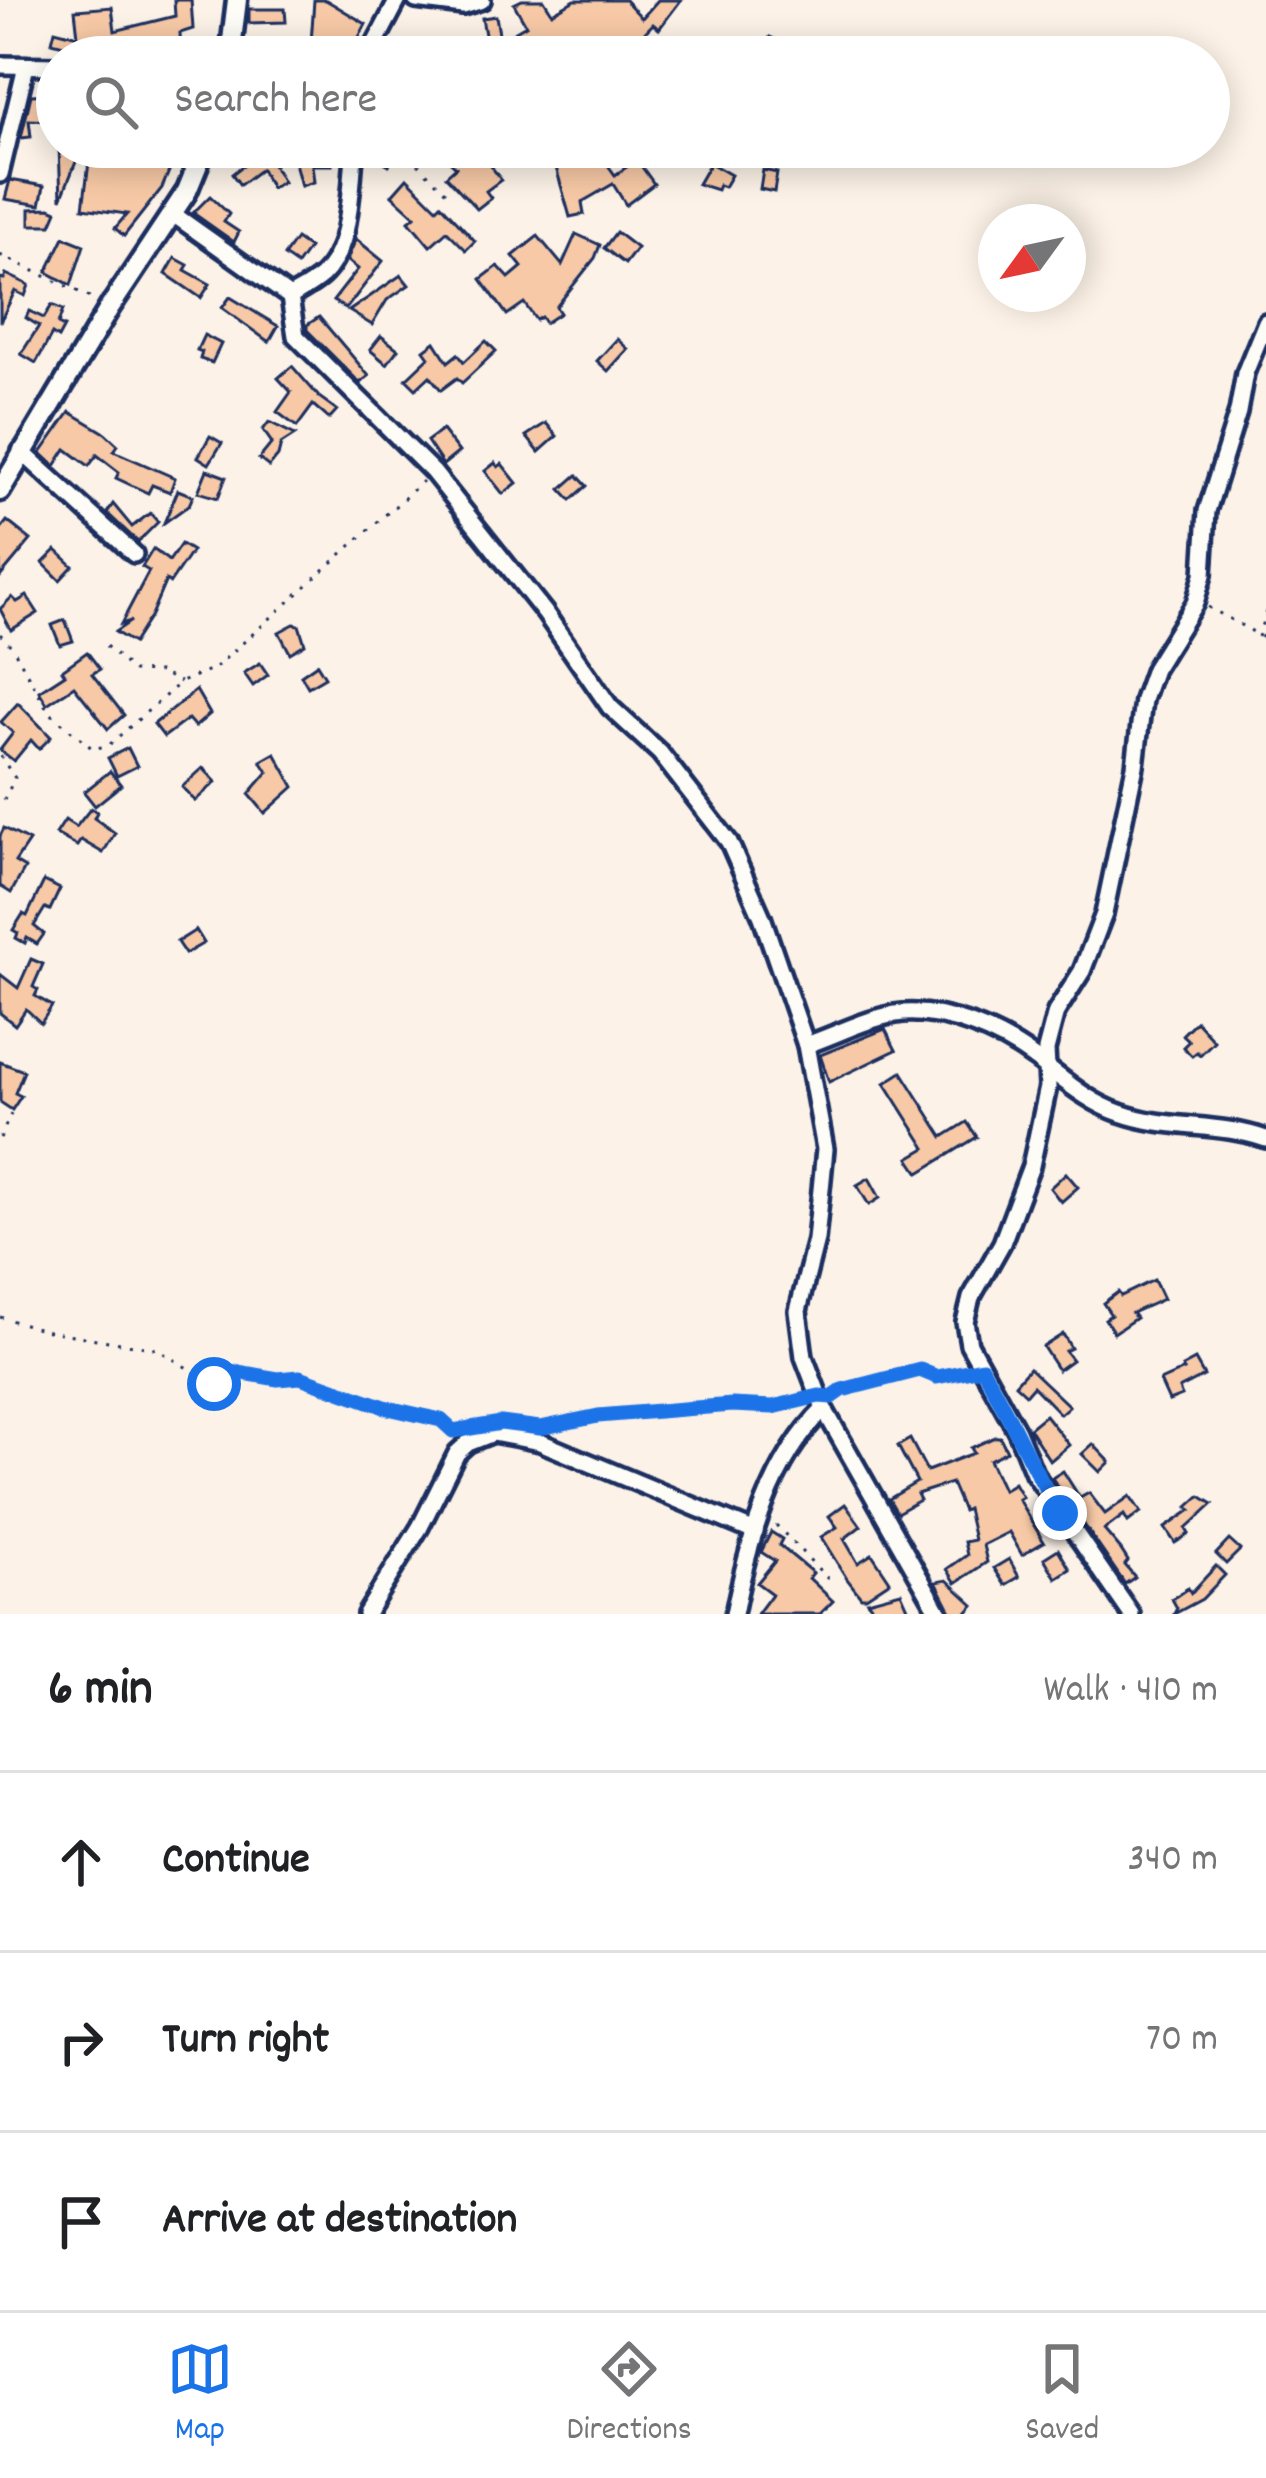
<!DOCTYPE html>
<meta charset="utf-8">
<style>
:root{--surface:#fff;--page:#f6f6f6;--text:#202124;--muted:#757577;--line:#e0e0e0;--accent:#1a73e8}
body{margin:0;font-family:Dekko,sans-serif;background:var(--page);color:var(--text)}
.compass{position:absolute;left:978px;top:204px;width:108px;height:108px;border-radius:50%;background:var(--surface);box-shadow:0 6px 30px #0003;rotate:237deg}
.stop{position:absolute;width:36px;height:36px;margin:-27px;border:9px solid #1a73e8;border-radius:50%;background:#fff}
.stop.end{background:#1a73e8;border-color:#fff;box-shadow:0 3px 12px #0008}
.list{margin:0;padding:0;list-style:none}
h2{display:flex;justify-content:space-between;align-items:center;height:156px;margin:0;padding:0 48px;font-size:51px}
h2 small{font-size:39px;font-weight:400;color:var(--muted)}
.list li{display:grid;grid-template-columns:78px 1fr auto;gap:36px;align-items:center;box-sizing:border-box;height:180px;padding:0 48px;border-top:3px solid var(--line)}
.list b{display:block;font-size:45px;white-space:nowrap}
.list em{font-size:39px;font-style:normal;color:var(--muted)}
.icon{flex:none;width:66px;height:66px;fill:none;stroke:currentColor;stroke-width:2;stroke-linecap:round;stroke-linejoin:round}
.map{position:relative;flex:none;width:1266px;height:1614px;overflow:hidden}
.search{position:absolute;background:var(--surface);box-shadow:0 6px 30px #0003;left:36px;right:36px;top:36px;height:132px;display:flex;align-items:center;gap:30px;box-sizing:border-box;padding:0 42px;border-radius:66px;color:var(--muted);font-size:45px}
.sheet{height:696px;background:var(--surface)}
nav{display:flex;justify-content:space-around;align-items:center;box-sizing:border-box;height:168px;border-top:3px solid var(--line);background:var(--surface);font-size:33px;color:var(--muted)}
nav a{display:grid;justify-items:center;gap:6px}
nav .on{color:var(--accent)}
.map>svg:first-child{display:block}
.building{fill:#f7c9a6;stroke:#1b2f5e;stroke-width:3}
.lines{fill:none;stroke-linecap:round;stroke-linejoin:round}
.minor-casing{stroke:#1b2f5e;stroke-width:24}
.tertiary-casing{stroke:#1b2f5e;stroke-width:27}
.path{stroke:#1b2f5e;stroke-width:3;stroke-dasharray:3 9;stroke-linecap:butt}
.minor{stroke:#fdfcf7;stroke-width:15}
.tertiary{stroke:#fdfcf7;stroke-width:18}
.route{stroke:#1a73e8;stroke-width:15}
</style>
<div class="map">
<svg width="1266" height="1614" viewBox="0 0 1266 1614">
<rect width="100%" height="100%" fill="#fcf2e7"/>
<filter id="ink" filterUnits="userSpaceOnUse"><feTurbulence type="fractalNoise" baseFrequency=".00833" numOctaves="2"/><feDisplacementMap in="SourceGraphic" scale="24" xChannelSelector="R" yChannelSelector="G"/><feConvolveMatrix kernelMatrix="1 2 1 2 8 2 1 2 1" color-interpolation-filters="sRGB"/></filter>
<g filter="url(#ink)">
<g class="building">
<path d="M 174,0 L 191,0 L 193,29 L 180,33 L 181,56 L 130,57 L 129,46 L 102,48 L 101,57 L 75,57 L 75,48 L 52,42 L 55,30 L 78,36 L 75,10 L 112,7 L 115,31 L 175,16 Z"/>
<path d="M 314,0 L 326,0 L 366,24 L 350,54 L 334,45 L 332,57 L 310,57 Z"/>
<path d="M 522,0 L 544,0 L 552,13 L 575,0 L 625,0 L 642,18 L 658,0 L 681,0 L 659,29 L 653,24 L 628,50 L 617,41 L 602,52 L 588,32 L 549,57 L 544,57 L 532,40 L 521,46 L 519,42 L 487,46 L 482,18 L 496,16 L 500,40 L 526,25 L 514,4 Z"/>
<path d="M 249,9 L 285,9 L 286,22 L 249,23 Z"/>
<path d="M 770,37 L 785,44 L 778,57 L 760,57 Z"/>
<path d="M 246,41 L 278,46 L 277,57 L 244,57 Z"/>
<path d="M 57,94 L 57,121 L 29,120 L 31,137 L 21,138 L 31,95 Z"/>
<path d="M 59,147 L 82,147 L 61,199 Z"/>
<path d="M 91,147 L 115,147 L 132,154 L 135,147 L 179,147 L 162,188 L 124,236 L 115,228 L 127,214 L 83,208 Z"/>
<path d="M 248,147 L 263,147 L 283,182 L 271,188 L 261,169 L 240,185 L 232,174 L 254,157 Z"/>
<path d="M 291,147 L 332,147 L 332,165 L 312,165 L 314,182 L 301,186 Z"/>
<path d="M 367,147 L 385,147 L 395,153 L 389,165 L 367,152 Z"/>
<path d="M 452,147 L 539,147 L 540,149 L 491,166 L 501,180 L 486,191 L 491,198 L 477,209 L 446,176 L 456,167 L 444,156 Z"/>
<path d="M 595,147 L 615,175 L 637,160 L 654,184 L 626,205 L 613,184 L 582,202 L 584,214 L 570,217 L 555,164 Z"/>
<path d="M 710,163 L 731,175 L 724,187 L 719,185 L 717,190 L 698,184 Z"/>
<path d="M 763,170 L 777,173 L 774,192 L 760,189 Z"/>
<path d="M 407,178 L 437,208 L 441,204 L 475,241 L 466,250 L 447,231 L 430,246 L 409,221 L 415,216 L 392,195 Z"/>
<path d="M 10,180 L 44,186 L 40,205 L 5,199 Z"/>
<path d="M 210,196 L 229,214 L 224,222 L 239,232 L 234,242 L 193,213 Z"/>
<path d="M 50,208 L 57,211 L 51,225 L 30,225 L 30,209 Z"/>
<path d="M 616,232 L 637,248 L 625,264 L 604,248 Z"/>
<path d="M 576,234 L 600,245 L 595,258 L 556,307 L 560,313 L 545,323 L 541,317 L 536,320 L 524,303 L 507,315 L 481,279 L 498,266 L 509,278 L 522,267 L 513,256 L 538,236 L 562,265 Z"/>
<path d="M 64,237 L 84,245 L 71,285 L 47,272 Z"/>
<path d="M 296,239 L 309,248 L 297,265 L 284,256 Z"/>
<path d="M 356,239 L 383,261 L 346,309 L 333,301 L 358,269 L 347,260 Z"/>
<path d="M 175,258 L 188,265 L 185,270 L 210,284 L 201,298 L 166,274 Z"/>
<path d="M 6,274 L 29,285 L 25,296 L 15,291 L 0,322 L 0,278 L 4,279 Z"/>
<path d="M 401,275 L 409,285 L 387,300 L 372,325 L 349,311 Z"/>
<path d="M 230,297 L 278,326 L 269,342 L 222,308 Z"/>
<path d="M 52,305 L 63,310 L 58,324 L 64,327 L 58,338 L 52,334 L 36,363 L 21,354 L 39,326 L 26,318 L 29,311 L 44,318 Z"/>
<path d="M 319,317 L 369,376 L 360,383 L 307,330 L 307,325 Z"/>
<path d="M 204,335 L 221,344 L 212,363 L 200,359 L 202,352 L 197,350 Z"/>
<path d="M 381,336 L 398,349 L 387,364 L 370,350 Z"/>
<path d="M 617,339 L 628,349 L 608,371 L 597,361 Z"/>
<path d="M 486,341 L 496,351 L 462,383 L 457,378 L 441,390 L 430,376 L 416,389 L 406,379 L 429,357 L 424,350 L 435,342 L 448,362 L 458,354 L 464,362 Z"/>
<path d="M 292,366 L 319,397 L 337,410 L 329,419 L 313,405 L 297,427 L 277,412 L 291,392 L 278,378 Z"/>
<path d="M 70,412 L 105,433 L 118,445 L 114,451 L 175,478 L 170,492 L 152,485 L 148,493 L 116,478 L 119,472 L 97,455 L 89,466 L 66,449 L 55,466 L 41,453 Z"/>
<path d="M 269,422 L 295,435 L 281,444 L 278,456 L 269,467 L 259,459 L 272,443 L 263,430 Z"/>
<path d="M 546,423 L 557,436 L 539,452 L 526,436 Z"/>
<path d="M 442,430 L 459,452 L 443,465 L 427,441 Z"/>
<path d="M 210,436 L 222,443 L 209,464 L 198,457 Z"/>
<path d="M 495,463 L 498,467 L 502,464 L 517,483 L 503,494 L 485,471 Z"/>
<path d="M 207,470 L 226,477 L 218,498 L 198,492 Z"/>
<path d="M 577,475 L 587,486 L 571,500 L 561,489 Z"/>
<path d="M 178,490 L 193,496 L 189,505 L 164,523 Z"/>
<path d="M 113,504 L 132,527 L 150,513 L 158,522 L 138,542 L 107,513 Z"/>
<path d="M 7,521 L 31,540 L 0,577 L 0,530 Z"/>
<path d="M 181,544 L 192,551 L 170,583 L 166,580 L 151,615 L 133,643 L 115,632 L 131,621 L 121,624 L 149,571 L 142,567 L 153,549 L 169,561 Z"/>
<path d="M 56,550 L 73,566 L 60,580 L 43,563 Z"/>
<path d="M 27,596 L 38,613 L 11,630 L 0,609 L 12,597 L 17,602 Z"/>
<path d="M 65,620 L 73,641 L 60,645 L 52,625 Z"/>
<path d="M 294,624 L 299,625 L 305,644 L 290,653 L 279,632 Z"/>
<path d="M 87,652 L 100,669 L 92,674 L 124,715 L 108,729 L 74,686 L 47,704 L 39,691 L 65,674 L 62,670 Z"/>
<path d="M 260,663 L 268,675 L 253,686 L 244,673 Z"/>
<path d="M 317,664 L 325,677 L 308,687 L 301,675 Z"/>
<path d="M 196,690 L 210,714 L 195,727 L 188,719 L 164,737 L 154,724 Z"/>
<path d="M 18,703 L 51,737 L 39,749 L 31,740 L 14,761 L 0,750 L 13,733 L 1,722 Z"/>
<path d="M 128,748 L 137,766 L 117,776 L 108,758 Z"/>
<path d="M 275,753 L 294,787 L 265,813 L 249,794 L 268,772 L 261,761 Z"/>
<path d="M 203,768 L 216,782 L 195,801 L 182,787 Z"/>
<path d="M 110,771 L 121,785 L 95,806 L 84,792 Z"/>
<path d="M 91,808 L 97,812 L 94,818 L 115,833 L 103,853 L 81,840 L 77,846 L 56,834 L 65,820 L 76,827 Z"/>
<path d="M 4,828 L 29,841 L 15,862 L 25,868 L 11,893 L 0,886 L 0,836 Z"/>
<path d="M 44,881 L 60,889 L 50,910 L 45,908 L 34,926 L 44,934 L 37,944 L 27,938 L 25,943 L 16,938 L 18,933 L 13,930 L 23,914 L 27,916 Z"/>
<path d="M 196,930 L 204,943 L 185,954 L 177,942 Z"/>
<path d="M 31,959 L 43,964 L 33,987 L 38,990 L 35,996 L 52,1006 L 41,1023 L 26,1009 L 15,1025 L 0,1013 L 0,974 L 18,988 Z"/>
<path d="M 1196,1021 L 1214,1041 L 1200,1055 L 1197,1052 L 1192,1056 L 1183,1047 L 1189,1041 L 1182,1035 Z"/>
<path d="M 885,1029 L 896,1050 L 829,1082 L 820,1055 Z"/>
<path d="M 0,1062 L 24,1071 L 15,1093 L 21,1096 L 12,1110 L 0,1102 Z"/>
<path d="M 902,1072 L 943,1137 L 967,1122 L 977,1137 L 919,1173 L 909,1158 L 926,1148 L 885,1083 Z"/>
<path d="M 1066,1173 L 1078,1187 L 1061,1202 L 1050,1188 Z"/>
<path d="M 869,1178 L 880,1198 L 869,1205 L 857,1185 Z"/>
<path d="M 1154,1280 L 1163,1299 L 1132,1313 L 1136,1318 L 1114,1333 L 1105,1319 L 1111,1315 L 1103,1303 L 1118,1292 L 1121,1296 Z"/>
<path d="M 1063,1334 L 1071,1348 L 1065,1351 L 1072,1360 L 1058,1370 L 1043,1347 Z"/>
<path d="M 1195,1360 L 1204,1376 L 1179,1389 L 1182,1396 L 1169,1401 L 1160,1381 L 1184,1370 L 1182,1367 Z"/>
<path d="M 1029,1368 L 1069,1406 L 1060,1414 L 1033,1386 L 1026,1394 L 1015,1384 Z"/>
<path d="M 1045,1415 L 1069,1445 L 1050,1461 L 1029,1428 Z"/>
<path d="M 995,1437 L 1000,1437 L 1007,1451 L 989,1460 L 1003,1490 L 1014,1483 L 1022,1497 L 1018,1499 L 1044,1542 L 1022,1555 L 1009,1532 L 983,1545 L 987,1562 L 956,1583 L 947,1569 L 967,1555 L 964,1542 L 974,1540 L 967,1509 L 963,1511 L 951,1483 L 917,1494 L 920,1500 L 897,1513 L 889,1499 L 917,1482 L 898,1446 L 910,1439 L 927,1471 L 974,1453 L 971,1448 Z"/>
<path d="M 1093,1444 L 1110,1462 L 1100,1472 L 1082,1454 Z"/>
<path d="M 1063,1471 L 1080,1498 L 1089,1493 L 1105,1514 L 1130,1496 L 1141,1512 L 1128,1522 L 1124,1515 L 1104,1530 L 1121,1550 L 1128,1561 L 1125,1565 L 1135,1577 L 1125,1584 L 1052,1478 Z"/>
<path d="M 1200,1496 L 1213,1504 L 1186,1529 L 1189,1534 L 1175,1543 L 1165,1528 L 1191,1510 L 1188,1507 Z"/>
<path d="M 845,1504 L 861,1526 L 844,1539 L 858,1563 L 872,1554 L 890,1581 L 866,1597 L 861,1597 L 847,1579 L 821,1537 L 837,1527 L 829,1516 Z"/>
<path d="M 771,1532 L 782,1539 L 779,1545 L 813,1573 L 809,1578 L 833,1601 L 820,1614 L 757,1614 L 772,1594 L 757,1583 L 775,1561 L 761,1552 Z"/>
<path d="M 1229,1540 L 1240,1550 L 1226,1564 L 1216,1554 Z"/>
<path d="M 1058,1549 L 1070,1569 L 1056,1578 L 1044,1558 Z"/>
<path d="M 1009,1559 L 1019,1577 L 1005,1585 L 994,1568 Z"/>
<path d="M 1216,1566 L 1225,1575 L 1202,1599 L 1174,1614 L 1177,1608 L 1172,1599 L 1188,1588 L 1191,1593 Z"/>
<path d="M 947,1580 L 974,1605 L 966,1614 L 952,1613 L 936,1582 Z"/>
<path d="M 901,1592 L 908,1608 L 899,1614 L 878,1614 L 867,1601 Z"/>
</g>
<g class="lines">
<defs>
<g id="minor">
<path d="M 416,0 L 463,6 L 482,0"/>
<path d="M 368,57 L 398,0"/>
<path d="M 0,65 L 57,66"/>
<path d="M 0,174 L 26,66"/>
<path d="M 173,214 L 290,297 L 296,336 L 433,472 L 545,613 L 610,707 L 660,753 L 729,842 L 762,917 L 806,1045 L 825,1149 L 816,1240 L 798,1311 L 804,1357 L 824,1409 L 940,1614"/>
<path d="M 290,297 C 300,291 313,284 322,276 C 353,247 350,186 355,147"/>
<path d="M 21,451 L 134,554"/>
<path d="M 806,1045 C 836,1035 871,1016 903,1013 C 947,1010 999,1032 1034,1058 C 1061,1077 1087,1102 1120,1113 C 1167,1130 1218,1122 1266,1139"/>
<path d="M 366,1614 L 420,1527 L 457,1453 L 468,1443 L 493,1433 L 540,1442 L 755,1532"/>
<path d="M 734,1614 C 748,1542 771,1461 824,1409"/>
<path d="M 1131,1614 L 1034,1473 L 1017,1431 L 969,1344 L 965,1322 L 971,1298 L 1002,1243 L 1031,1166 L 1048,1087 L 1046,1050 L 1056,1012 L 1082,971 L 1104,914 L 1135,766 L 1143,700 L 1154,669 L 1195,603 L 1203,575 L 1207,511 L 1238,412 L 1245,373 L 1266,322"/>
</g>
<g id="tertiary">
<path d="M 230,57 L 237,0"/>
<path d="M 0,491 L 110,307 L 187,191 L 205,147"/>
</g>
</defs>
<use href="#minor" class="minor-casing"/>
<use href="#tertiary" class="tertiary-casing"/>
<g class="path">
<path d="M 401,147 L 449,195"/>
<path d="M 0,255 L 96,300"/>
<path d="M 1208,607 L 1266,639"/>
<path d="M 0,634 L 13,648 L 48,711 L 93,749 L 109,745 L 181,682 L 216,667 L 423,481"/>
<path d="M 1258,637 L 1266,611"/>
<path d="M 106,646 L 133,671 L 159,672 L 180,682"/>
<path d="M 0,756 L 15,778 L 0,807"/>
<path d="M 0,1138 L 11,1114"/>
<path d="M 0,1317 L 48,1331 L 157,1349 L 213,1384 L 237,1373 L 277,1379 L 300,1377 L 388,1408 L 441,1420 L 456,1431"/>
<path d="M 838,1393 L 920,1370 L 937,1377 L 967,1371"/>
<path d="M 548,1427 C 607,1414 669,1407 730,1405 C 757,1404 779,1406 806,1399"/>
<path d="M 776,1525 L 828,1579"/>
</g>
<use href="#minor" class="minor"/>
<use href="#tertiary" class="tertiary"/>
</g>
</g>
<g class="lines" filter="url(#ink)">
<path class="route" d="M 214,1384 L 238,1372 L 278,1379 L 300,1377 L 388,1408 L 441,1420 L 453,1431 L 501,1423 L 540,1428 L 598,1416 L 732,1405 L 773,1407 L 819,1396 L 832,1397 L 842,1390 L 920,1370 L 937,1377 L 982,1368 C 1010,1415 1030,1466 1060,1513"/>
</g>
</svg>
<svg class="compass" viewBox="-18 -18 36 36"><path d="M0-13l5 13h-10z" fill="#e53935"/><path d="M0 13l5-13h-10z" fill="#757577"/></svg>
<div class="stop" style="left:214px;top:1384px"></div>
<div class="stop end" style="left:1060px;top:1513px"></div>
<div class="search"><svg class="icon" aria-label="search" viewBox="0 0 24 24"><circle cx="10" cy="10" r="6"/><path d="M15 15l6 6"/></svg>Search here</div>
</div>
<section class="sheet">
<h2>6 min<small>Walk · 410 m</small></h2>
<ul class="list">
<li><svg class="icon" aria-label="ahead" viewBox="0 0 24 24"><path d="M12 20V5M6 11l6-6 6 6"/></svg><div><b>Continue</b></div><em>340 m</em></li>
<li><svg class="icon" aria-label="right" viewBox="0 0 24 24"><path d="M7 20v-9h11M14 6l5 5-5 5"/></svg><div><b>Turn right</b></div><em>70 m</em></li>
<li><svg class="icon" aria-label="arrive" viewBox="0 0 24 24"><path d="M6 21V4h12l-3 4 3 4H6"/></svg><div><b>Arrive at destination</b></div></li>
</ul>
</section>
<nav>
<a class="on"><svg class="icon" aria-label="map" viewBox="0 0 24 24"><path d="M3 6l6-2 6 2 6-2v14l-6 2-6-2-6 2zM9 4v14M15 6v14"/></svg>Map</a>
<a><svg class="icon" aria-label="directions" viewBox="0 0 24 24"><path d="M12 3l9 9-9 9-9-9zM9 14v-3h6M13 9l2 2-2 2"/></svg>Directions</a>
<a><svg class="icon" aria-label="saved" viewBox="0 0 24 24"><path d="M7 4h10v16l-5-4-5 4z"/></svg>Saved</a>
</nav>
